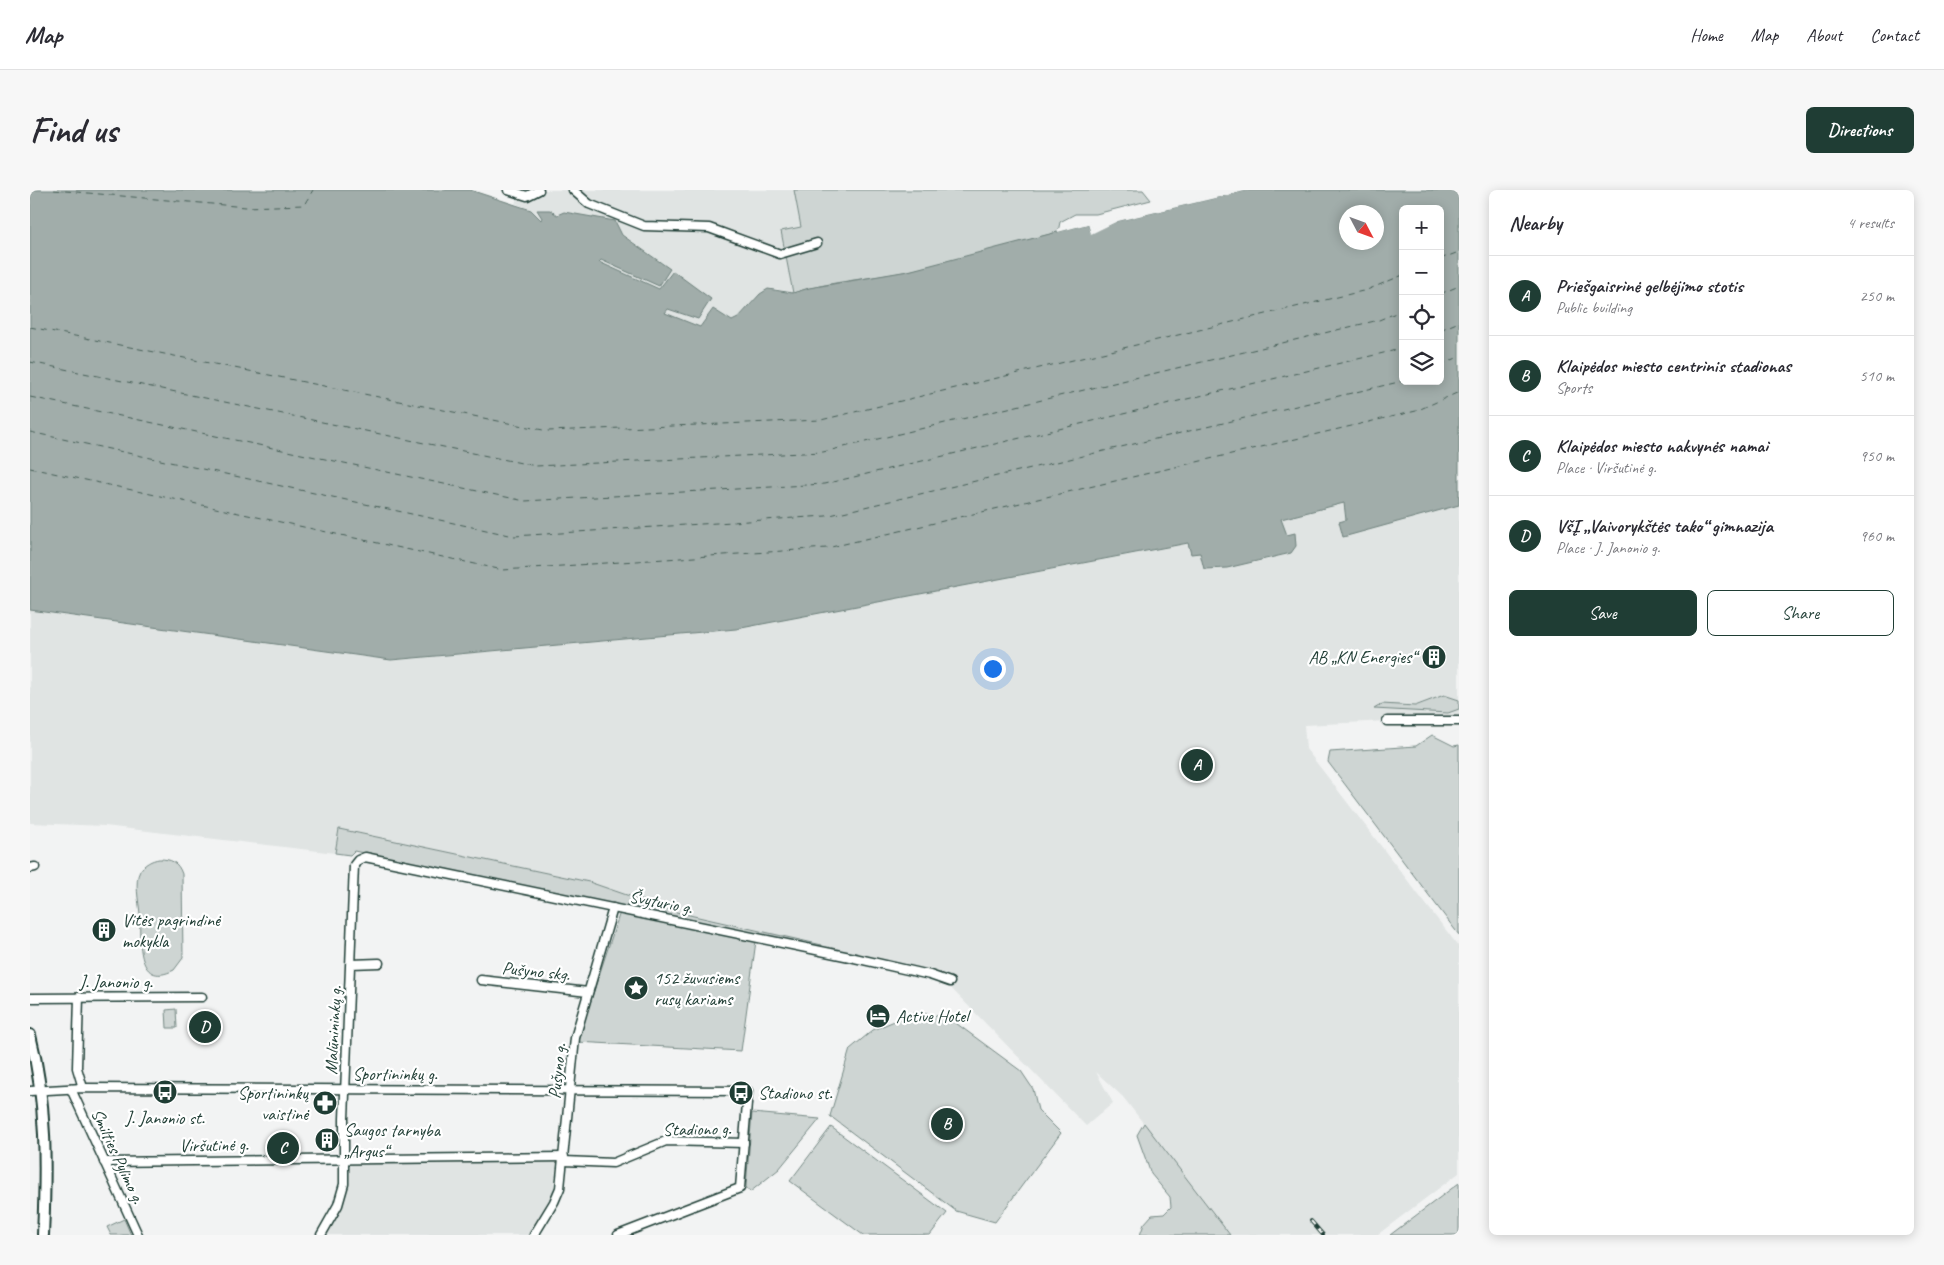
<!DOCTYPE html>
<meta charset="utf-8">
<style>
:root{--surface:#fff;--page:#f7f7f7;--text:#2b2b33;--muted:#7c7c81;--line:#e1e1e2;--accent:#1f3d34}
body{margin:0;font-family:Caveat,sans-serif;background:var(--page);color:var(--text)}
.controls{position:absolute;right:15px;top:15px;display:grid;overflow:hidden;border-radius:8px;box-shadow:0 2px 12px #0003}
.controls button{width:45px;height:45px;display:grid;place-items:center;padding:0;border:0;border-bottom:1px solid var(--line);background:var(--surface);color:var(--text);font:25px sans-serif}
.compass{position:absolute;left:1309px;top:15px;width:45px;height:45px;border-radius:50%;background:var(--surface);box-shadow:0 2px 12px #0003;rotate:131deg}
.you{position:absolute;left:962px;top:478px;width:18px;height:18px;margin:-12px;border:4px solid #fff;border-radius:50%;background:#1a73e8;box-shadow:0 0 0 8px #1a73e833}
.badge{display:grid;place-items:center;width:32px;height:32px;border-radius:50%;background:var(--accent);color:#fff;font-size:16px;font-weight:700}
.pin{position:absolute;translate:-50% -50%;border:2px solid #fff;box-shadow:0 1px 5px #0006}
.list{margin:0;padding:0;list-style:none}
h2{display:flex;justify-content:space-between;align-items:center;height:65px;margin:0;padding:0 20px;font-size:21px}
h2 small{font-size:16px;font-weight:400;color:var(--muted)}
.list li{display:grid;grid-template-columns:32px 1fr auto;gap:15px;align-items:center;box-sizing:border-box;height:80px;padding:0 20px;border-top:1px solid var(--line)}
.list b{display:block;font-size:19px;white-space:nowrap}
.list p{margin:0;font-size:16px;white-space:nowrap;color:var(--muted)}
.list em{font-size:16px;font-style:normal;color:var(--muted)}
.actions{display:flex;gap:10px;padding:15px 20px}
.actions a{flex:1;padding:11px 0;border:1px solid var(--accent);border-radius:8px;text-align:center;font-size:18px;color:var(--accent)}
.actions .main{background:var(--accent);color:#fff}
.icon{flex:none;width:28px;height:28px;fill:none;stroke:currentColor;stroke-width:2;stroke-linecap:round;stroke-linejoin:round}
.map{position:relative;flex:none;width:1429px;height:1045px;overflow:hidden;border-radius:8px}
header{display:flex;align-items:center;gap:30px;box-sizing:border-box;height:70px;padding:0 25px;background:var(--surface);border-bottom:1px solid var(--line)}
header strong{font-size:24px}
nav{display:flex;gap:28px;margin-inline-start:auto;font-size:18px}
.intro{display:flex;align-items:center;justify-content:space-between;box-sizing:border-box;height:120px;padding:0 30px}
h1{margin:0;font-size:35px}
.button{padding:12px 22px;border-radius:8px;background:var(--accent);color:#fff;font-size:18px;font-weight:700}
main{display:flex;gap:30px;padding:0 30px}
aside{flex:1;background:var(--surface);border-radius:8px;box-shadow:0 2px 12px #0003}
.map>svg:first-child{display:block}
.built{fill:#e0e4e3}
.green{fill:#ced5d3;stroke:#768984}
.water{fill:#a1adaa;stroke:#6d807b;fill-rule:evenodd}
.pier{fill:#f2f3f3}
.lines{fill:none;stroke-linecap:round;stroke-linejoin:round}
.ferry{stroke:#465f57;stroke-width:1;stroke-dasharray:6 5;stroke-linecap:butt}
.minor-casing{stroke:#1f3d34;stroke-width:11}
.major-casing{stroke:#1f3d34;stroke-width:14}
.minor{stroke:#fff;stroke-width:8}
.major{stroke:#fff;stroke-width:10}
.rail-casing{stroke:#1f3d34;stroke-width:4}
.rail{stroke:#fff;stroke-width:2;stroke-dasharray:5.5;stroke-linecap:butt}
.labels{text-anchor:middle;dominant-baseline:central;stroke-width:4.5;stroke-linejoin:round;paint-order:stroke}
.poi-label{font-size:18px;fill:#1f3d34;stroke:#fff;text-anchor:start}
.street-label{font-size:18px;fill:#1f3d34;stroke:#fff}
</style>
<header>
<strong>Map</strong>
<nav><a>Home</a><a>Map</a><a>About</a><a>Contact</a></nav>
</header>
<div class="intro"><h1>Find us</h1><a class="button">Directions</a></div>
<main>
<div class="map">
<svg width="1429" height="1045" viewBox="0 0 1429 1045">
<rect width="100%" height="100%" fill="#f2f3f3"/>
<filter id="ink" filterUnits="userSpaceOnUse"><feTurbulence type="fractalNoise" baseFrequency=".02" numOctaves="2"/><feDisplacementMap in="SourceGraphic" scale="10" xChannelSelector="R" yChannelSelector="G"/><feConvolveMatrix kernelMatrix="1 2 1 2 8 2 1 2 1" color-interpolation-filters="sRGB"/></filter>
<g filter="url(#ink)">
<g class="built">
<path d="M 491,0 L 764,0 L 771,37 L 751,41 L 763,103 L 746,99 L 730,104 L 708,128 L 702,131 L 683,119 L 670,137 L 636,126 L 635,123 L 638,119 L 668,129 L 643,81 L 630,99 L 569,72 L 571,70 L 640,79 L 588,41 L 531,24 L 506,21 L 513,28 L 511,30 L 501,20 L 485,13 Z"/>
<path d="M 1314,313 L 1316,330 L 1309,333 L 1313,347 L 1429,315 L 1429,510 L 1414,505 L 1385,516 L 1369,514 L 1418,523 L 1429,519 L 1429,531 L 1357,531 L 1274,535 L 1276,559 L 1429,757 L 1429,983 L 1347,1045 L 1200,1045 L 1093,907 L 1066,882 L 1083,913 L 1056,936 L 917,794 L 913,784 L 646,722 L 559,692 L 309,639 L 305,663 L 75,636 L 0,633 L 0,420 L 361,470 L 706,439 L 1158,353 L 1170,362 L 1223,373 L 1261,363 L 1265,343 L 1257,346 L 1251,329 Z"/>
<path d="M 323,972 L 527,972 L 523,1003 L 499,1045 L 293,1045 L 314,1009 L 319,977 Z"/>
</g>
<g class="green">
<path d="M 764,0 L 1113,0 L 1121,10 L 1066,24 L 1045,24 L 1030,32 L 1028,42 C 979,55 930,70 879,81 C 841,89 800,91 763,103 L 751,41 L 771,37 Z"/>
<path d="M 1414,505 L 1429,510 L 1429,519 L 1418,523 L 1344,519 L 1352,514 L 1385,516 Z"/>
<path d="M 1402,545 L 1424,556 L 1429,555 L 1429,745 L 1298,572 L 1300,562 L 1386,556 Z"/>
<path d="M 309,639 L 559,692 L 646,722 L 792,755 L 791,758 L 324,661 L 320,665 L 305,663 Z"/>
<path d="M 129,669 C 141,669 148,672 152,684 L 153,768 L 144,780 C 105,800 110,746 110,724 C 109,712 104,691 110,681 C 114,674 122,670 129,669 Z"/>
<path d="M 590,722 L 726,751 L 711,861 L 547,852 Z"/>
<path d="M 146,819 L 147,838 L 137,838 L 136,820 Z"/>
<path d="M 886,822 L 919,828 L 991,881 L 1003,899 L 1008,920 L 1031,943 L 965,1032 L 926,1021 L 800,926 L 820,859 L 843,840 Z"/>
<path d="M 722,923 L 790,929 L 749,979 L 720,1002 L 716,997 Z"/>
<path d="M 1114,933 L 1200,1045 L 1110,1045 L 1114,1034 L 1122,1025 L 1134,1024 L 1141,1017 L 1140,1007 L 1121,984 L 1107,945 Z"/>
<path d="M 801,937 L 917,1023 L 900,1045 L 833,1045 L 760,991 Z"/>
<path d="M 1429,993 L 1429,1045 L 1360,1045 Z"/>
<path d="M 94,1029 L 101,1045 L 81,1045 L 77,1037 Z"/>
</g>
<path class="water" d="M 0,0 L 440,0 L 501,20 L 511,30 L 512,28 L 507,20 L 520,20 L 527,25 L 534,22 L 585,31 L 592,45 L 640,79 L 629,96 L 571,70 L 569,72 L 629,99 L 643,81 L 681,109 L 668,129 L 638,119 L 635,123 L 670,137 L 683,119 L 702,131 L 708,128 L 730,104 L 738,99 L 763,103 L 779,98 L 878,81 L 1058,34 L 1061,43 L 1088,31 L 1219,0 L 1429,0 L 1429,315 L 1313,347 L 1309,332 L 1316,330 L 1314,313 L 1251,329 L 1257,345 L 1265,343 L 1266,356 L 1261,363 L 1197,378 L 1174,379 L 1170,363 L 1161,364 L 1158,353 L 706,439 L 361,470 L 0,420 ZM 1373,19 L 1410,19 L 1410,191 L 1373,191 ZM 1316,22 L 1346,22 L 1346,52 L 1316,52 Z"/>
<path class="pier" d="M 1210,0 L 1219,0 L 1088,31 L 1061,44 L 1058,34 L 1028,42 L 1028,39 L 1058,31 L 1063,40 L 1088,29 Z"/>
<g class="lines">
<g class="ferry">
<path d="M 24,0 L 216,17 L 274,15 L 283,0"/>
<path d="M 1410,69 L 1429,62"/>
<path d="M 1410,104 L 1429,96"/>
<path d="M 0,137 L 518,241 L 791,230 L 1337,100 L 1373,85"/>
<path d="M 1410,140 L 1429,132"/>
<path d="M 0,172 L 506,276 L 793,262 L 1349,130 L 1373,120"/>
<path d="M 1410,175 L 1429,167"/>
<path d="M 0,207 L 495,311 L 794,294 L 1362,161 L 1373,156"/>
<path d="M 0,242 L 484,346 L 796,326 L 1373,191"/>
<path d="M 0,278 L 473,380 L 797,358 L 1386,221 L 1429,202"/>
</g>
<defs>
<g id="minor">
<path d="M 478,0 L 497,6 L 509,0"/>
<path d="M 543,0 L 559,14 L 614,36 L 679,38 L 750,64 L 787,53"/>
<path d="M 1357,531 L 1429,531"/>
<path d="M 0,678 L 5,677"/>
<path d="M 321,774 L 349,773"/>
<path d="M 451,790 L 558,802"/>
<path d="M 49,807 L 47,878 L 53,898"/>
<path d="M 0,808 L 172,807"/>
<path d="M 41,899 L 108,1045"/>
<path d="M 0,901 L 53,898 L 718,901 L 710,998 L 588,1045"/>
<path d="M 534,971 L 583,973 L 636,951 L 714,953"/>
<path d="M 74,972 L 534,967"/>
<path d="M 291,1045 L 308,1015 L 314,994 L 314,929 L 324,675 L 328,670 L 335,667 L 820,767 L 900,785 L 920,792"/>
<path d="M 504,1045 L 524,1012 L 530,998 L 545,848 L 583,718"/>
</g>
<path id="major" d="M 0,845 C 17,911 16,978 13,1045"/>
</defs>
<use href="#minor" class="minor-casing"/>
<use href="#major" class="major-casing"/>
<use href="#minor" class="minor"/>
<use href="#major" class="major"/>
<defs>
<path id="rail" d="M 1281,1031 L 1293,1045"/>
</defs>
<use href="#rail" class="rail-casing"/>
<use href="#rail" class="rail"/>
</g>
</g>
<defs>
<symbol id="building-disc" viewBox="-11 -11 22 22"><circle r="9.5" fill="#1f3d34" stroke="#fff"/><path d="M-4-6H4V6H1V3H-1V6H-4ZM-2.5-4.3h1.7v1.8h-1.7ZM.8-4.3h1.7v1.8H.8ZM-2.5-1h1.7V.8h-1.7ZM.8-1h1.7V.8H.8Z" fill="#fff"/></symbol>
<symbol id="sight-disc" viewBox="-11 -11 22 22"><circle r="9.5" fill="#1f3d34" stroke="#fff"/><path d="M0-6L1.8-2.2L6-1.7L2.9 1.2L3.7 5.4L0 3.3L-3.7 5.4L-2.9 1.2L-6-1.7L-1.8-2.2Z" fill="#fff"/></symbol>
<symbol id="hotel-disc" viewBox="-11 -11 22 22"><circle r="9.5" fill="#1f3d34" stroke="#fff"/><path d="M-6-4.5h1.5V1H6V5H4.5V3h-9V5H-6ZM-4 0a1.8 1.8 0 1 1 3.6 0ZM.5 0V-2.5h3Q6-2.5 6 0Z" fill="#fff"/></symbol>
<symbol id="bus-disc" viewBox="-11 -11 22 22"><circle r="9.5" fill="#1f3d34" stroke="#fff"/><path d="M-5-6H5V4H4V6H2V4H-2V6H-4V4H-5ZM-3.5-4V0h7V-4ZM-3.5 1.2v1.5H-2V1.2ZM2 1.2v1.5H3.5V1.2Z" fill="#fff"/></symbol>
<symbol id="pharmacy-disc" viewBox="-11 -11 22 22"><circle r="9.5" fill="#1f3d34" stroke="#fff"/><path d="M-2-6h4v4h4v4h-4v4h-4v-4h-4v-4h4Z" fill="#fff"/></symbol>
</defs>
<g fill-rule="evenodd">
<use href="#building-disc" x="1390" y="453" width="28" height="28"/>
<use href="#building-disc" x="60" y="726" width="28" height="28"/>
<use href="#sight-disc" x="592" y="784" width="28" height="28"/>
<use href="#hotel-disc" x="834" y="812" width="28" height="28"/>
<use href="#bus-disc" x="121" y="888" width="28" height="28"/>
<use href="#bus-disc" x="697" y="889" width="28" height="28"/>
<use href="#pharmacy-disc" x="281" y="899" width="28" height="28"/>
<use href="#building-disc" x="283" y="936" width="28" height="28"/>
</g>
<g class="labels">
<g class="poi-label">
<text x="1386" y="467" text-anchor="end">AB „KN Energies“</text>
<text x="92" y="730">Vitės pagrindinė<tspan x="92" dy="21">mokykla</tspan></text>
<text x="624" y="788">152 žuvusiems<tspan x="624" dy="21">rusų kariams</tspan></text>
<text x="866" y="826">Active Hotel</text>
<text x="278" y="903" text-anchor="end">Sportininkų<tspan x="278" dy="21">vaistinė</tspan></text>
<text x="728" y="903">Stadiono st.</text>
<text x="135" y="928" text-anchor="middle">J. Janonio st.</text>
<text x="314" y="940">Saugos tarnyba<tspan x="314" dy="21">„Argus“</tspan></text>
</g>
<g class="street-label">
<text transform="translate(631 712) rotate(11)">Švyturio g.</text>
<text transform="translate(506 781) rotate(6)">Pušyno skg.</text>
<text x="86" y="792">J. Janonio g.</text>
<text transform="translate(303 840) rotate(-87)">Malūnininkų g.</text>
<text transform="translate(527 881) rotate(-84)">Pušyno g.</text>
<text x="365" y="884">Sportininkų g.</text>
<text transform="translate(667 939) rotate(-1)">Stadiono g.</text>
<text transform="translate(184 955) rotate(-1)">Viršutinė g.</text>
<text transform="translate(88 966) rotate(65)">Smilties Pylimo g.</text>
</g>
</g>
</svg>
<div class="controls">
<button>+</button>
<button>−</button>
<button><svg class="icon" aria-label="locate" viewBox="0 0 24 24"><circle cx="12" cy="12" r="6"/><path d="M12 2v4M12 18v4M2 12h4M18 12h4"/></svg></button>
<button><svg class="icon" aria-label="layers" viewBox="0 0 24 24"><path d="M12 4l9 5-9 5-9-5zM3 14l9 5 9-5"/></svg></button>
</div>
<svg class="compass" viewBox="-18 -18 36 36"><path d="M0-13l5 13h-10z" fill="#e53935"/><path d="M0 13l5-13h-10z" fill="#7c7c81"/></svg>
<div class="you"></div>
<div class="pin badge" style="left:1167px;top:575px">A</div>
<div class="pin badge" style="left:917px;top:934px">B</div>
<div class="pin badge" style="left:253px;top:958px">C</div>
<div class="pin badge" style="left:175px;top:837px">D</div>
</div>
<aside>
<h2>Nearby<small>4 results</small></h2>
<ul class="list">
<li><span class="badge">A</span><div><b>Priešgaisrinė gelbėjimo stotis</b><p>Public building</p></div><em>250 m</em></li>
<li><span class="badge">B</span><div><b>Klaipėdos miesto centrinis stadionas</b><p>Sports</p></div><em>510 m</em></li>
<li><span class="badge">C</span><div><b>Klaipėdos miesto nakvynės namai</b><p>Place · Viršutinė g.</p></div><em>950 m</em></li>
<li><span class="badge">D</span><div><b>VšĮ „Vaivorykštės tako“ gimnazija</b><p>Place · J. Janonio g.</p></div><em>960 m</em></li>
</ul>
<div class="actions"><a class="main">Save</a><a>Share</a></div>
</aside>
</main>
